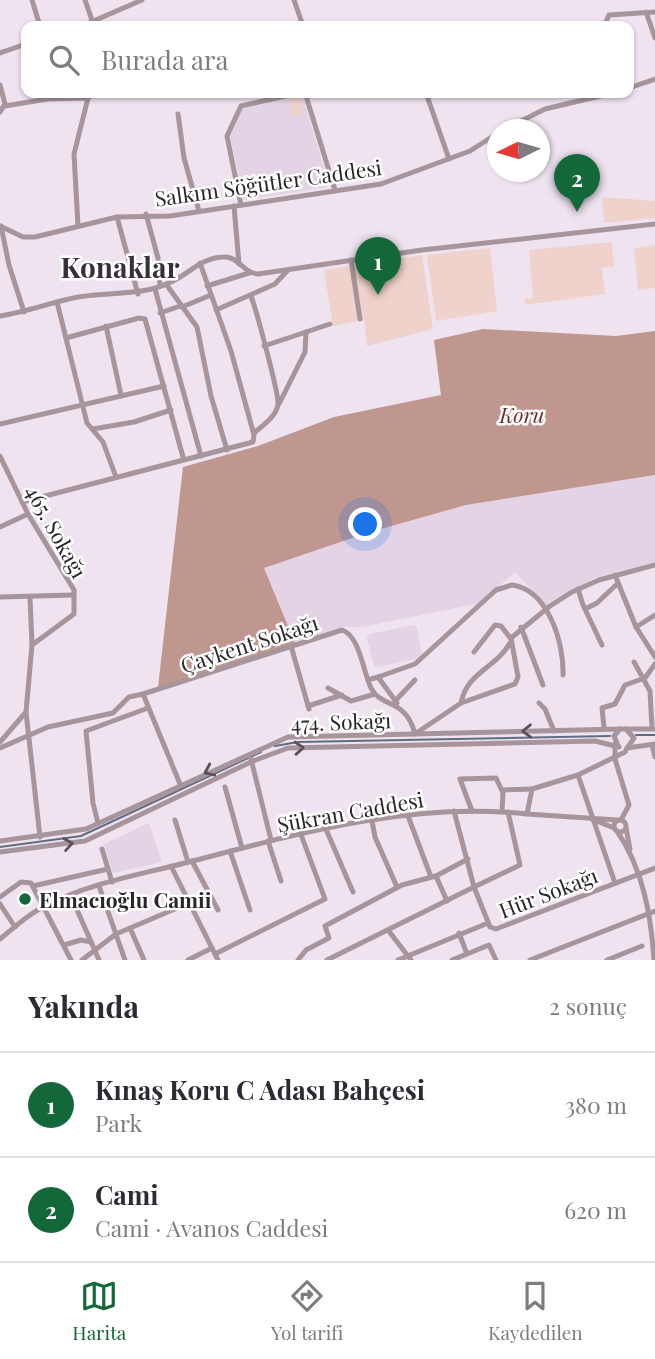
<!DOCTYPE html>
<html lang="tr">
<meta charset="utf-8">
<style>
:root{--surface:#fff;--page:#f2f2f3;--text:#2b2b33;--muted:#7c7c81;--line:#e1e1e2;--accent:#136839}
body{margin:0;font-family:"Playfair Display",serif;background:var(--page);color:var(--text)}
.compass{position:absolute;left:487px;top:119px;width:63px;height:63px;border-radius:50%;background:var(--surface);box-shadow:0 2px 5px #0004;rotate:265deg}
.you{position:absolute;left:366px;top:525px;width:24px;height:24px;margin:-18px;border:5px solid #fff;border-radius:50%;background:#1a73e8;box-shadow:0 0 0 10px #1a73e833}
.badge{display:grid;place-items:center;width:46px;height:46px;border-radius:50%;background:var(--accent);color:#fff;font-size:23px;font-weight:700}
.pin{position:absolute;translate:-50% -58px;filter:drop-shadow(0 2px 4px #0008)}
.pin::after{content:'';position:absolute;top:37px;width:24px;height:21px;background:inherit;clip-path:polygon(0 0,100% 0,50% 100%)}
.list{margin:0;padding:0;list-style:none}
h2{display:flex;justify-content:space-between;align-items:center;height:91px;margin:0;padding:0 28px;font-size:30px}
h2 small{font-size:23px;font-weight:400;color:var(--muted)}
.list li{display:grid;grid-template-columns:46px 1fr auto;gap:21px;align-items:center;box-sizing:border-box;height:105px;padding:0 28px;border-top:2px solid var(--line)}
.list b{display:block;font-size:26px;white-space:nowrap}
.list p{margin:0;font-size:23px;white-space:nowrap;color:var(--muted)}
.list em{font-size:23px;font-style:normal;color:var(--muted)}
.icon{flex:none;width:38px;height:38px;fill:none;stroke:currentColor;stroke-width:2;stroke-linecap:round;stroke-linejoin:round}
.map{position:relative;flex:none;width:655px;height:960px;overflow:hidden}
.search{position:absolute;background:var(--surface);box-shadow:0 2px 5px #0004;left:21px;right:21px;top:21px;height:77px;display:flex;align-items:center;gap:18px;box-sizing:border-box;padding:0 24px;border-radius:14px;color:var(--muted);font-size:26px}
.sheet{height:301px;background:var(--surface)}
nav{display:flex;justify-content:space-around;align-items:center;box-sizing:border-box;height:98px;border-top:2px solid var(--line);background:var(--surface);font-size:19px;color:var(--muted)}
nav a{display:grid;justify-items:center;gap:4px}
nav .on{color:var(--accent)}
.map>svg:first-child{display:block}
.built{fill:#e3d3e4}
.green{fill:#f0d2cc}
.forest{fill:#c0978f}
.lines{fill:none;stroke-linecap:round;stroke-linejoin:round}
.stream{stroke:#5f6d83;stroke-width:2}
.minor{stroke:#a7959b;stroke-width:5}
.oneway{stroke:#5b5257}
.poi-dot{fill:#136839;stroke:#fff;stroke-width:2.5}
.labels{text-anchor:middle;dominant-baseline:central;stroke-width:5;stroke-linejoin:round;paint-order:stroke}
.street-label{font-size:21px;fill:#292529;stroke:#fff}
.park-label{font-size:21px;font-style:italic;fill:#6a3329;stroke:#fff}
.poi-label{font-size:21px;font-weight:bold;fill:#292529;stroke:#fff;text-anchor:start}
.district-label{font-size:28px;font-weight:bold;fill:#383039;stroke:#fff}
</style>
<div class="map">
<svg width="655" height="960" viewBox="0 0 655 960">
<rect width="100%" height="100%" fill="#eee3ef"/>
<g class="built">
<path d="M 299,96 L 303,97 L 328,182 L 327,187 L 244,200 L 230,136 L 242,109 Z"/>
<path d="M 655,475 L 655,562 L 594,578 L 546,605 L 515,572 L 480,603 L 362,627 L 342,627 L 295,643 L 263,568 L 367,533 L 466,505 Z"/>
<path d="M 414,625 L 417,628 L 422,654 L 419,658 L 377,667 L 374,665 L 367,638 L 369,634 Z"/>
<path d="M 149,823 L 162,862 L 113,873 L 104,844 Z"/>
</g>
<g class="green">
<path d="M 299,96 L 303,114 L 293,117 L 289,98 Z"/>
<path d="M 602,197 L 655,201 L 655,218 L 604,223 Z"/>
<path d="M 612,242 L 614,266 L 602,268 L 605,294 L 525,305 L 525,299 L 533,298 L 529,250 Z"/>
<path d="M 655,245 L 655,288 L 638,290 L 634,248 Z"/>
<path d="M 490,248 L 497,311 L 436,321 L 427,255 Z"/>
<path d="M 422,255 L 433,329 L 367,346 L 364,320 L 333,326 L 324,270 Z"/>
</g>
<path class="forest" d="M 483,329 L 616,336 L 655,331 L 655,475 L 466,505 L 367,533 L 264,568 L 295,643 L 158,687 L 183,467 L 258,446 L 334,417 L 441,395 L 434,340 Z"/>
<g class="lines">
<g class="stream">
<path d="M 636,735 L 655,735"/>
<path d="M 275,746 L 298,742 L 610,736"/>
<path d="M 0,847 L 81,836 L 261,752"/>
</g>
<g class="minor">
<path d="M 32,0 L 40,26"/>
<path d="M 85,0 L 93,23"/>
<path d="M 294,0 L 303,26"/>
<path d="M 646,12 L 655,38"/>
<path d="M 82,26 L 142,0"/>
<path d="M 604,26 L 609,15 L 655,12"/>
<path d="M 0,53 L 26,44"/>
<path d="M 0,85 L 5,104 L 0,112"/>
<path d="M 629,88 L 655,79"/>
<path d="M 309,93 L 306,96 L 335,190"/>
<path d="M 426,93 L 449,159"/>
<path d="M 5,106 L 47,99 L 88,98 L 96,93"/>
<path d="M 178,114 L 184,158 L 199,211"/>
<path d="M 503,130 L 545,109 L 613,93"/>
<path d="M 241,205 L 227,136 L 241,106 L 299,93"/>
<path d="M 234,206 L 239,264"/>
<path d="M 146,214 L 158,258 L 160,286"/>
<path d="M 117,217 L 138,294"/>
<path d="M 0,226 L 23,237 L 35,237 L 117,217 L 170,216 L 381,184 L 470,151 L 498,133"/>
<path d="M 1,226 L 9,265 L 24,312"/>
<path d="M 78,226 L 74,154 L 88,98"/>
<path d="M 351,260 L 360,319"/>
<path d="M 166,284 L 197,327 L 211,396 L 227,450"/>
<path d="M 207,286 L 249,273"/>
<path d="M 155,289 L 201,456"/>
<path d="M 251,296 C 256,309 279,394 278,404 C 277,416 262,426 254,433"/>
<path d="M 57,302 L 87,423 L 103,442 L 116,477"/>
<path d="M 182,307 L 211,295"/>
<path d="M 216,310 L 275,284 L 288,270"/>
<path d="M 160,313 L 180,306"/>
<path d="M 0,316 C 27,312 52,302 78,297 C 112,291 142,297 173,281 C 191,272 204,256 226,257 C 240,258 243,273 258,274 L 422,250 L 655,224"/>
<path d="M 106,326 L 121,395"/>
<path d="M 66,338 L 139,318 L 145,319 L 183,457"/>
<path d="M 264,346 L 330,324"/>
<path d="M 279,404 L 305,352 L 306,332"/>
<path d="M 0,424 L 164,386"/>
<path d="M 93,429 L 134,422 L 171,410"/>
<path d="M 0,456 L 28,514 L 74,590 L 74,614 L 32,645"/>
<path d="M 22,502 L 253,442 L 254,435 L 231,351 L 200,263"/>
<path d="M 0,527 L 28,514"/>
<path d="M 615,575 L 636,627 L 655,657"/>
<path d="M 578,589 L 583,605 L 602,645"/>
<path d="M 0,597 L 74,595"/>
<path d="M 30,598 L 32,645 L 26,712 L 40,837"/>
<path d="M 585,609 L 597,603 L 617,584"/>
<path d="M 521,627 L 543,685"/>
<path d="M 636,627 L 655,615"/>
<path d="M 291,646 L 309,709"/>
<path d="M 474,652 L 495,625 L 501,626 L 511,639"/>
<path d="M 634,662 L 650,691 L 652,728"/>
<path d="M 378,677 L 415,664 L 496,590 L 512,585 C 549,590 564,644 563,675"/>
<path d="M 368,680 L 378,677 L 397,703"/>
<path d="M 328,688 L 351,701 L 375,694"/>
<path d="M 395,701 L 415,680"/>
<path d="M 461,703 C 467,672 496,668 510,643"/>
<path d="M 539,703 L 545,709 L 554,731"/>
<path d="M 308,706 L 342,695"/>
<path d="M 604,727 L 602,708 L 615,704 L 625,685 L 645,678 L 655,664"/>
<path d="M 626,729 L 634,738 L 628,747"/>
<path d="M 0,742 L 26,712"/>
<path d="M 615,744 L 615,759 L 629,805 L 621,820"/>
<path d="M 652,745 L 655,757"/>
<path d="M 618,746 L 614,736 L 620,729 L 655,729"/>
<path d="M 0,748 L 48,727 L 113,713 L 129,697 L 143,694"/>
<path d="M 627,748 L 655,744"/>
<path d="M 251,759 L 271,840"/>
<path d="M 578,775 L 615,883"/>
<path d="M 180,784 L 143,694 L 342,630 C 360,636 363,672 371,688 C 381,708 406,698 415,734 L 461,703 L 515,684 L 518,677 L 511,638 L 550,606 L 572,592 L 599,580 L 655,565"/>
<path d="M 225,787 L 242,848"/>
<path d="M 502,790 L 532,789"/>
<path d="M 454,811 L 474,887 L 520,865 L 508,812"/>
<path d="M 472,811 L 460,779 L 496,778 L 503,793 L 502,811"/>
<path d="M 527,814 L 617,820"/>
<path d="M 408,816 L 431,877"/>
<path d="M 592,819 L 614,828"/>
<circle cx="620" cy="826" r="6"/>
<path d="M 175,820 L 188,862"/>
<path d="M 372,821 L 375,837 L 397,887"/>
<path d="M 98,823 L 93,803 L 86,731 L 148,708"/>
<path d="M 325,827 L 353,892"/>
<path d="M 626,828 L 630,849"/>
<path d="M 617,831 C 643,869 651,915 654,960"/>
<path d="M 0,841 L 86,829 L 288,737 L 620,729"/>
<path d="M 268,841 L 281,881"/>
<path d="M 102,849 L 112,882"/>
<path d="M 230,851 L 250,910"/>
<path d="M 0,852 L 85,841 L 253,761 L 288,748 L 595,741 L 619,747"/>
<path d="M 192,861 L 218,910"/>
<path d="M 171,866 L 218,960"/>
<path d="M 436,876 L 468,859"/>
<path d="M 33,886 L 108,869"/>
<path d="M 99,886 L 125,960"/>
<path d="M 71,896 L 99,960"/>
<path d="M 0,897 L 21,882 L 31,883 L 71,960"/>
<path d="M 0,904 L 15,927"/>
<path d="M 130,928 L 144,960"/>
<path d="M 388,930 L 411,960"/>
<path d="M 459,933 L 467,954"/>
<path d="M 0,939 C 14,928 27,915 43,907 C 86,884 138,875 185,863 C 296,834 411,801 527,814 L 532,789 L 578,775 L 625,752 L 627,748"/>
<path d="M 64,945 L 81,940 L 91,942"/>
<path d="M 215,954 L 325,899 L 300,832"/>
<path d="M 82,960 L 116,934 L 189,903"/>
<path d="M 188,960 L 212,948"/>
<path d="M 298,960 L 306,950 L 329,938 L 325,926 L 402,885 L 436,876 L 447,901"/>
<path d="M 327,960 L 474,887 L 490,927 L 496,929 L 655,868"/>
<path d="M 398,960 L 488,923"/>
<path d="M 452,960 L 489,945 L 496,960"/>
<path d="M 530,960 L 655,911"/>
<path d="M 607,960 L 642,946"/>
</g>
</g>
<defs><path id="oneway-chevron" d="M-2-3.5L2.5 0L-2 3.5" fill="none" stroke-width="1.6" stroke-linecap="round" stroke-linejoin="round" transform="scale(1.75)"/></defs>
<g class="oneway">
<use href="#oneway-chevron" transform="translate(527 731) rotate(179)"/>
<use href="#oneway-chevron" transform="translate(299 748) rotate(-4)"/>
<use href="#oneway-chevron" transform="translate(209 771) rotate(156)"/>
<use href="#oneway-chevron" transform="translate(68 844) rotate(-9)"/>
</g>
<circle class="poi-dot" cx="25" cy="899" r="7"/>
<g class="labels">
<g class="street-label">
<text transform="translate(268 182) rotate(-8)">Salkım Söğütler Caddesi</text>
<text transform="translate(57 531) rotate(61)">465. Sokağı</text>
<text transform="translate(249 643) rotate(-18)">Çaykent Sokağı</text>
<text transform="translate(341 721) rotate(-2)">474. Sokağı</text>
<text transform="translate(350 811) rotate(-10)">Şükran Caddesi</text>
<text transform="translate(548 892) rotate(-21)">Hür Sokağı</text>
</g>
<g class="park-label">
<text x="522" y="414">Koru</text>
</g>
<g class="poi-label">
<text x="39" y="899">Elmacıoğlu Camii</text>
</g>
<g class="district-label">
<text x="120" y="266">Konaklar</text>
</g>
</g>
</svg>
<svg class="compass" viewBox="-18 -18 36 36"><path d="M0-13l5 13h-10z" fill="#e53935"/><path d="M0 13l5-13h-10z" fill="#7c7c81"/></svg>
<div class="you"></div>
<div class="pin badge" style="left:378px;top:295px">1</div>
<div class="pin badge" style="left:577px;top:212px">2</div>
<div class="search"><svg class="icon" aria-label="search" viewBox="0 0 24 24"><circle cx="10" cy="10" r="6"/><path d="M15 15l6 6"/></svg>Burada ara</div>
</div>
<section class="sheet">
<h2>Yakında<small>2 sonuç</small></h2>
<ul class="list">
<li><span class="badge">1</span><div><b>Kınaş Koru C Adası Bahçesi</b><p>Park</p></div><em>380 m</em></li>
<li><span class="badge">2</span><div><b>Cami</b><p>Cami · Avanos Caddesi</p></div><em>620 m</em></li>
</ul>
</section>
<nav>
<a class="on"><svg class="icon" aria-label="map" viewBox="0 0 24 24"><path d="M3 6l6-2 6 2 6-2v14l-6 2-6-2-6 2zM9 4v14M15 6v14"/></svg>Harita</a>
<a><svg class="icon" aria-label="directions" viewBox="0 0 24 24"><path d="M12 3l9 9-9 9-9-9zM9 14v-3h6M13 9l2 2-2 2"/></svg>Yol tarifi</a>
<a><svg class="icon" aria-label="saved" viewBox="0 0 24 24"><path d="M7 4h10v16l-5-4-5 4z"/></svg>Kaydedilen</a>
</nav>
